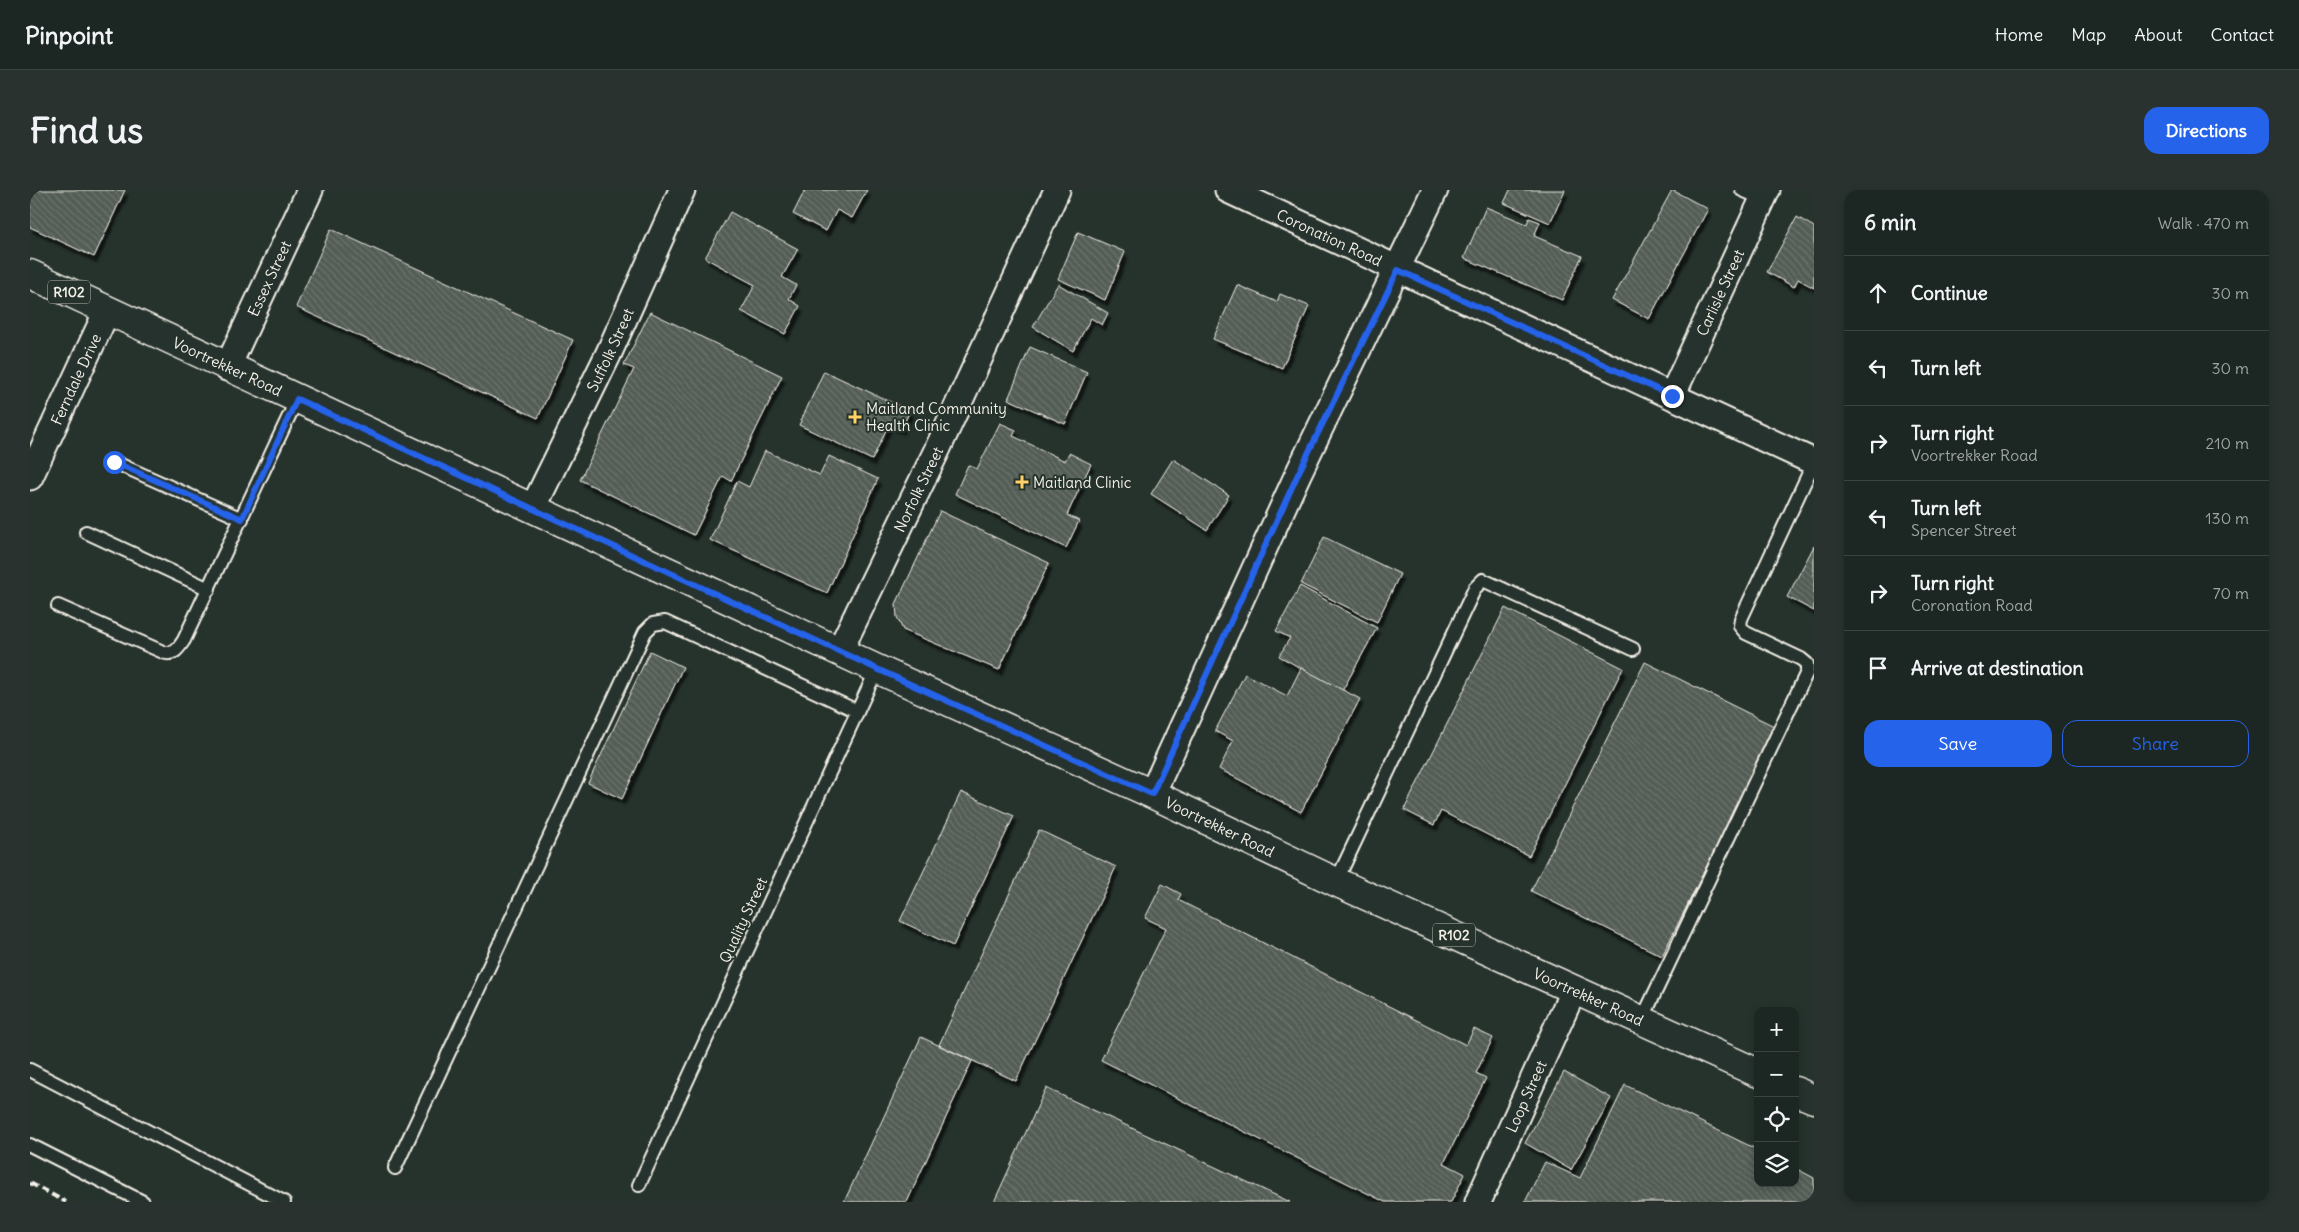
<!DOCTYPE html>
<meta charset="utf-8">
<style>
:root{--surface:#1c2622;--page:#29322f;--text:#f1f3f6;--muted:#a0a5a5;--line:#3a4340;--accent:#2563eb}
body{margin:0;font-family:Delius,sans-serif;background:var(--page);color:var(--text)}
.controls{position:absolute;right:15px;bottom:15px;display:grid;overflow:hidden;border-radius:10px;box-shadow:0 2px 8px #0003}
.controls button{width:45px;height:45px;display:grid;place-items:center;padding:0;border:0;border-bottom:1px solid var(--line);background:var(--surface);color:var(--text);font:25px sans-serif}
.stop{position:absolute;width:15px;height:15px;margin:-11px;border:4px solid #2563eb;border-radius:50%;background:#fff}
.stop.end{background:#2563eb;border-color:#fff;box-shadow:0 1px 5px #0008}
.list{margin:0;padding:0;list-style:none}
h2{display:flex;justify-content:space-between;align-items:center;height:65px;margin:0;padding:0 20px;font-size:21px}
h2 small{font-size:16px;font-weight:400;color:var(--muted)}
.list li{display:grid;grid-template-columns:32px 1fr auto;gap:15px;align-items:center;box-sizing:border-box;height:75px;padding:0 20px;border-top:1px solid var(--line)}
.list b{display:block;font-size:19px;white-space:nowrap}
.list p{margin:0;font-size:16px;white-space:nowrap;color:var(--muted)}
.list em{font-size:16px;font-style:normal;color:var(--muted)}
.actions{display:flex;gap:10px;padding:15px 20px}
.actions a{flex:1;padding:11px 0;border:1px solid var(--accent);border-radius:15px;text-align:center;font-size:18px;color:var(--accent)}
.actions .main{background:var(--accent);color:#fff}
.icon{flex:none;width:28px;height:28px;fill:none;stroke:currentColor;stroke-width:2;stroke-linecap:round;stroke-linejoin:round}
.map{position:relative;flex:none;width:1784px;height:1012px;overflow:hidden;border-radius:15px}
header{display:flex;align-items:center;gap:30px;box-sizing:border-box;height:70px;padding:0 25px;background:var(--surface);border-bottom:1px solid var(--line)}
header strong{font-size:24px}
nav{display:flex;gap:28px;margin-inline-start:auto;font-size:18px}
.intro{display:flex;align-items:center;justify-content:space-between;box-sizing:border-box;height:120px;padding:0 30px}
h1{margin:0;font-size:35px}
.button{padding:12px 22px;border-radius:15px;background:var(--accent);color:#fff;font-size:18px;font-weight:700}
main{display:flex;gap:30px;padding:0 30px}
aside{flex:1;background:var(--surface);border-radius:15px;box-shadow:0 2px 8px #0003}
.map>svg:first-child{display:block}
.building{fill:url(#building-back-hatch);stroke:#f4f1e8;filter:url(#shadow)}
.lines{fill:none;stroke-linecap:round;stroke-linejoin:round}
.service-casing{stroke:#f4f1e8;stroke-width:16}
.minor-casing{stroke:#f4f1e8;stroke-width:29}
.primary-casing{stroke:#f4f1e8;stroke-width:31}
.service{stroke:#26332d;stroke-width:12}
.minor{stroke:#26332d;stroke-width:25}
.primary{stroke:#26332d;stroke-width:28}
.rail{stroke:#f4f1e8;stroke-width:4;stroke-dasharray:8 4;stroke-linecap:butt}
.route{stroke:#2563eb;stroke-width:6}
.poi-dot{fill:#ffd166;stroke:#26332d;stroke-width:2}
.labels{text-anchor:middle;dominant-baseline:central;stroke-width:4;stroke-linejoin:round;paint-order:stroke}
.shield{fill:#26332d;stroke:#b6b8b0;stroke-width:1}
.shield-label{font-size:14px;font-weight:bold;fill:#f4f1e8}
.street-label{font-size:15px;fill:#f4f1e8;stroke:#26332d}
.poi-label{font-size:15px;fill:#f4f1e8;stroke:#26332d;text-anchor:start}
</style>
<header>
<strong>Pinpoint</strong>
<nav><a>Home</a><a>Map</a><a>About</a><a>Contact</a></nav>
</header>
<div class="intro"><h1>Find us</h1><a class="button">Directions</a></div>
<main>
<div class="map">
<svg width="1784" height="1012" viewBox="0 0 1784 1012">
<defs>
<pattern id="building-back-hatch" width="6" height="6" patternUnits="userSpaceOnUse" patternTransform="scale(1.25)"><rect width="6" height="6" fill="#525c55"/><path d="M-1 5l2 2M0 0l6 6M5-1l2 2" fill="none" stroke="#6c746d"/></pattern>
<filter id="shadow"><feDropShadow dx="3" dy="5.5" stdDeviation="1" flood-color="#0009"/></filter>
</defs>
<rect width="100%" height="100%" fill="#26332d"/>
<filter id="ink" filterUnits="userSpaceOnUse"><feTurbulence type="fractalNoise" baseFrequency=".02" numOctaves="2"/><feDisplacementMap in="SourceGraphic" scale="10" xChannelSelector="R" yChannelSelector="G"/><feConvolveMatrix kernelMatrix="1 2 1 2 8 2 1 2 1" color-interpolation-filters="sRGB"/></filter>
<g filter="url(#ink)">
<g class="building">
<path d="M 0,0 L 95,0 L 64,67 L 0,37 Z"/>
<path d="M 775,0 L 837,0 L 822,28 L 807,20 L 796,41 L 763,24 Z"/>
<path d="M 1480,0 L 1535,0 L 1520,33 L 1474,13 Z"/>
<path d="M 1642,0 L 1678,19 L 1619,129 L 1582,110 Z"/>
<path d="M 1456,17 L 1497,34 L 1499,28 L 1510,32 L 1504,46 L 1552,66 L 1532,110 L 1434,68 Z"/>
<path d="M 700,22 L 768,59 L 752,87 L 766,95 L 759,109 L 770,116 L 755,144 L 711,121 L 725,95 L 675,68 Z"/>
<path d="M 1767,27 L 1784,37 L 1784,98 L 1768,89 L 1764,97 L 1737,82 Z"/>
<path d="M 301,39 L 543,150 L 508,228 L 266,117 Z"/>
<path d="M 1048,42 L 1095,62 L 1075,110 L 1028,89 Z"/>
<path d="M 1028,94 L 1078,123 L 1072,135 L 1061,128 L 1043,161 L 1003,137 Z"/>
<path d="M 1207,95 L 1247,112 L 1250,104 L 1279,116 L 1252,178 L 1183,149 Z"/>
<path d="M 620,122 L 752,186 L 701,291 L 693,286 L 664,345 L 550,290 L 604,179 L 594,175 Z"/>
<path d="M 1000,157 L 1057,182 L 1035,234 L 978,209 Z"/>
<path d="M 794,181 L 880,221 L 871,239 L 859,234 L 842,270 L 769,235 Z"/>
<path d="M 970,233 L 986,240 L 983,246 L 1035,271 L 1039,263 L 1061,274 L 1037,325 L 1049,331 L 1036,358 L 925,304 L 938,275 L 947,279 Z"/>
<path d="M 735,261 L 790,285 L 799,266 L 848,289 L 797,403 L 680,350 L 707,291 L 719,297 Z"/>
<path d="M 1143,269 L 1199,305 L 1177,340 L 1121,304 Z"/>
<path d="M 910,321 L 1019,373 L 969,480 L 873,440 L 867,427 L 866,414 Z"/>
<path d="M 1294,347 L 1370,384 L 1347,432 L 1271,394 Z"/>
<path d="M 1784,356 L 1784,421 L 1757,407 Z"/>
<path d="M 1270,396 L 1347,438 L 1312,501 L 1249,466 L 1260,448 L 1246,441 Z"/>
<path d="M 1475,418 L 1593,478 L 1499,666 L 1411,621 L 1404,635 L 1374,620 Z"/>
<path d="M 620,461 L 653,477 L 592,609 L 558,593 Z"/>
<path d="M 1615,472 L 1746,537 L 1632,766 L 1501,701 Z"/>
<path d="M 1271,478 L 1330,509 L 1271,622 L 1189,579 L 1203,551 L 1185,541 L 1215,484 L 1257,506 Z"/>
<path d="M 931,602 L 984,626 L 923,756 L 870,731 Z"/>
<path d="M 1009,640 L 1086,677 L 986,891 L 909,855 Z"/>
<path d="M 1132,694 L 1151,704 L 1148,710 L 1436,855 L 1444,839 L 1463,848 L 1446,883 L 1456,888 L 1414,973 L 1435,984 L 1421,1012 L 1355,1012 L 1071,870 L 1136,738 L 1115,728 Z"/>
<path d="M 891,847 L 942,871 L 877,1012 L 814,1012 Z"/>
<path d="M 1534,882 L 1581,908 L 1541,980 L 1495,953 Z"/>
<path d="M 1595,895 L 1728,960 L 1728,993 L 1765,993 L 1765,978 L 1784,988 L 1784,1012 L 1495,1012 L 1515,972 L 1550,988 Z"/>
<path d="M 1016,898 L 1260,1012 L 964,1012 Z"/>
</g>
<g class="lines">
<defs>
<g id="service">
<path d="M 1712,0 L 1733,9"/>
<path d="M 84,272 L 212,329"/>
<path d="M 56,342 L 179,399"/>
<path d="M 28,416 L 133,462 C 144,466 148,459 154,450 L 267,209"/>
<path d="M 1306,692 L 1445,398 L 1453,390 L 1603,459"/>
<path d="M 1612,830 L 1777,482 L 1777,474 L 1771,469 L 1716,443 L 1710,436 L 1711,429 L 1784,272"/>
<path d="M 0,880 L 254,1012"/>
<path d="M 0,955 L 113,1012"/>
<path d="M 365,978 L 615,442 L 623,434 L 635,432 L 827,521"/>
<path d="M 609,995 L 847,479"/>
</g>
<g id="minor">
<path id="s1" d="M 1198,0 L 1784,272"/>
<path id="s2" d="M 197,178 L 280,0"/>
<path id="s3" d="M 1642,206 L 1737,0"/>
<path id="s4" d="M 0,287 L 77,121"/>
<path id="s5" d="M 503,318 L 578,165 L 652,0"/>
<path id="s6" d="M 809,462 L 908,258 L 1027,0"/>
<path d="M 1122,604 L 1268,284 L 1405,0"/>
<path id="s7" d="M 1448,1012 L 1544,799"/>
</g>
<g id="primary">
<path id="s8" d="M 0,84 L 847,479 L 1122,604 L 1306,692 L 1728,883"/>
<path d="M 1765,901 L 1784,909"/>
</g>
</defs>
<use href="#service" class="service-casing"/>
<use href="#minor" class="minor-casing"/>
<use href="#primary" class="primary-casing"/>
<use href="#service" class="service"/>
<use href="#minor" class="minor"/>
<use href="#primary" class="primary"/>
<path class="rail" d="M 0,993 L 36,1012"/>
</g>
</g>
<g class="lines" filter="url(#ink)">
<path class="route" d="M 84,272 L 212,329 L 267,209 L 847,479 L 1122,604 L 1268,284 L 1368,80 L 1642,206"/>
</g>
<g class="poi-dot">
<path d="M822.5 219.5h5v5h5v5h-5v5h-5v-5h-5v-5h5z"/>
<path d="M989.5 284.5h5v5h5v5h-5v5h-5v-5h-5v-5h5z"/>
</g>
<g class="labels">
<g class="shield">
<rect x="18" y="90.5" width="42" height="23" rx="4"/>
<rect x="1403" y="733.5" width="42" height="23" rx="4"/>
</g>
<g class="shield-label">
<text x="39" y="102">R102</text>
<text x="1424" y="745">R102</text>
</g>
<g class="street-label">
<text stroke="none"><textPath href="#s1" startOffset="112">Coronation Road</textPath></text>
<text stroke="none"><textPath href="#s2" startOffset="99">Essex Street</textPath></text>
<text stroke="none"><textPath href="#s3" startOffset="114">Carlisle Street</textPath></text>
<text stroke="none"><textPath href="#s5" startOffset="176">Suffolk Street</textPath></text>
<text stroke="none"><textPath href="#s8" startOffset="218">Voortrekker Road</textPath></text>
<text stroke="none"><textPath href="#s4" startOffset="108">Ferndale Drive</textPath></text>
<text stroke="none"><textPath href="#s6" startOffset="181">Norfolk Street</textPath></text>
<text stroke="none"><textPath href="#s8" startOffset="1312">Voortrekker Road</textPath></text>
<text transform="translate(713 730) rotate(-65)">Quality Street</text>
<text stroke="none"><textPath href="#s8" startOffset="1718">Voortrekker Road</textPath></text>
<text stroke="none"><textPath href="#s7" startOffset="116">Loop Street</textPath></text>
</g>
<g class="poi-label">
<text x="836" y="218">Maitland Community<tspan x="836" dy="17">Health Clinic</tspan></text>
<text x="1003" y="292">Maitland Clinic</text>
</g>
</g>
</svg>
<div class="controls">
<button>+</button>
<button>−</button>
<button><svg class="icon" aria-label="locate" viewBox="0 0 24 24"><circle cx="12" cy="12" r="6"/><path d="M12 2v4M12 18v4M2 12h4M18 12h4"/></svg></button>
<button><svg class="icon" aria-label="layers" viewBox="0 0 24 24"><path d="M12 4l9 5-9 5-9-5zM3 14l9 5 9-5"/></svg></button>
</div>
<div class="stop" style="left:84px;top:272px"></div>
<div class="stop end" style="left:1642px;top:206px"></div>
</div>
<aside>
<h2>6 min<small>Walk · 470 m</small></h2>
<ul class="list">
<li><svg class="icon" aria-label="ahead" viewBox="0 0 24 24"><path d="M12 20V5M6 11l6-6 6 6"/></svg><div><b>Continue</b></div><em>30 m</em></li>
<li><svg class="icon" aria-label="left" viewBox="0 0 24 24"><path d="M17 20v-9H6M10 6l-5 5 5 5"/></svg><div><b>Turn left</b></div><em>30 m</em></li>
<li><svg class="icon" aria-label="right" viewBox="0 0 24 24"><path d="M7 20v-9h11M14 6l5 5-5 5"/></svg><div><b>Turn right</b><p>Voortrekker Road</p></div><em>210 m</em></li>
<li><svg class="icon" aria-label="left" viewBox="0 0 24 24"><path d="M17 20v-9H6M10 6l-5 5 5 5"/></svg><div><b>Turn left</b><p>Spencer Street</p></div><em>130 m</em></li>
<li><svg class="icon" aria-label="right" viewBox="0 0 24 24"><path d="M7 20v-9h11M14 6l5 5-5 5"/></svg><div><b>Turn right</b><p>Coronation Road</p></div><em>70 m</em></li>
<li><svg class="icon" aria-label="arrive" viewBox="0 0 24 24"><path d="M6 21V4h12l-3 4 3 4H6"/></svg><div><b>Arrive at destination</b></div></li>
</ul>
<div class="actions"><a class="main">Save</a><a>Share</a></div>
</aside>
</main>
